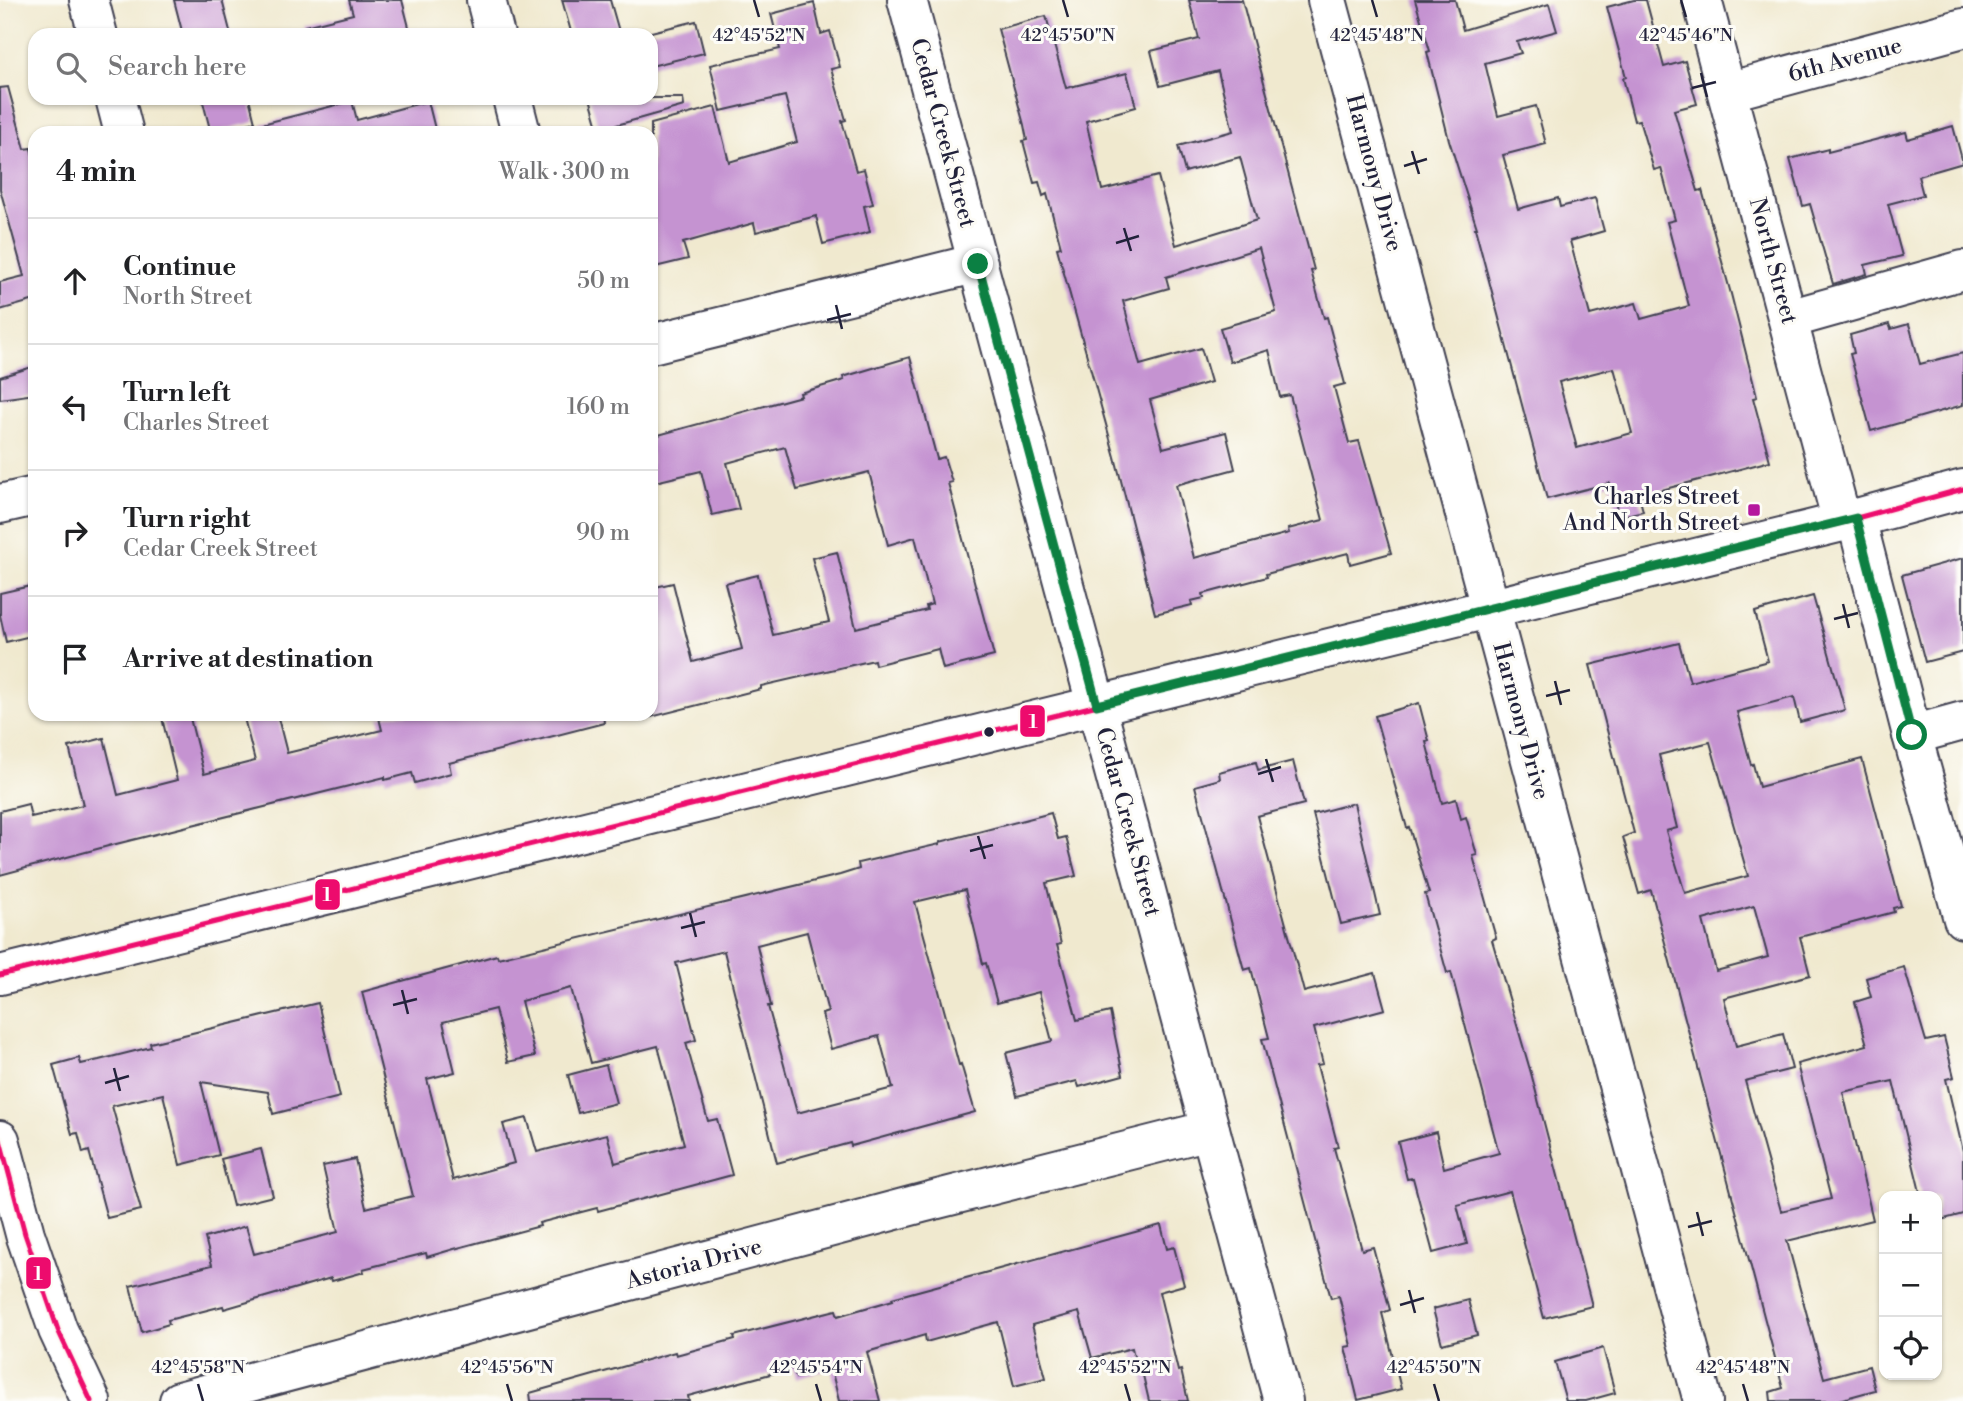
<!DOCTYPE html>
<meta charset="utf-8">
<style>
:root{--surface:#fff;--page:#f2f2f2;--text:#202124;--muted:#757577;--line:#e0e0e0}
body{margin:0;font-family:"Libre Bodoni",serif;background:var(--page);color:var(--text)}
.controls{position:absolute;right:21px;bottom:21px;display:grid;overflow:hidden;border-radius:14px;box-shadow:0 2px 5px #0004}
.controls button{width:63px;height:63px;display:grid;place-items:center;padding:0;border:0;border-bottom:2px solid var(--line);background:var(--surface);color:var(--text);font:35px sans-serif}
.stop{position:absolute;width:21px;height:21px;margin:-16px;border:5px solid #0b8043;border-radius:50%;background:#fff}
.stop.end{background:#0b8043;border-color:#fff;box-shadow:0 2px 7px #0008}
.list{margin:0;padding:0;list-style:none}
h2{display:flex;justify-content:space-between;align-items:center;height:91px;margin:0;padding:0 28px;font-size:30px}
h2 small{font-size:23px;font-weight:400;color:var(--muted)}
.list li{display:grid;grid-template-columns:46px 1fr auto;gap:21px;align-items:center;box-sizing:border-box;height:126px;padding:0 28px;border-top:2px solid var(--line)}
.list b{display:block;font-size:26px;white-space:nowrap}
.list p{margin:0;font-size:23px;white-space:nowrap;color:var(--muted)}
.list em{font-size:23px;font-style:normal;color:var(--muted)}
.icon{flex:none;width:38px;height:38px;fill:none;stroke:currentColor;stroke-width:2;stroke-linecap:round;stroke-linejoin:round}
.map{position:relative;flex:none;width:1963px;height:1401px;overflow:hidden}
.search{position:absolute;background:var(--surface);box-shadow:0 2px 5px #0004;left:28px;top:28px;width:630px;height:77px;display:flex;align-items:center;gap:18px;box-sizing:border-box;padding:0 24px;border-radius:21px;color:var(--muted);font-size:26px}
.panel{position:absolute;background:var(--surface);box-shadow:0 2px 5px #0004;left:28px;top:126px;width:630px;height:595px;border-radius:21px}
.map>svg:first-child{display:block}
.building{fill:#c593d1;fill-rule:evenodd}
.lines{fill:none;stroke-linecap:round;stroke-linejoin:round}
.minor-casing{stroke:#414051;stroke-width:42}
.minor{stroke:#fff;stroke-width:38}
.bus-1-casing{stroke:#fdfcf7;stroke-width:10}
.bus-1{stroke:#ed0b6d;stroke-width:5}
.route{stroke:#0b8043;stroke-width:9}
.ticks{fill:none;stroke:#22223b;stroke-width:2.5}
.poi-dot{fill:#b5179e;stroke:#fdfcf7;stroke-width:2.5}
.bus-dot{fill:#22223b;stroke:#fdfcf7;stroke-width:2.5}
.labels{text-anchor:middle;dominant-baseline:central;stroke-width:6;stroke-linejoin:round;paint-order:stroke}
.street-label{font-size:23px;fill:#22223b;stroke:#fdfcf7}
.poi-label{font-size:23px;fill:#22223b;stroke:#fdfcf7;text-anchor:end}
.ticks-label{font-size:18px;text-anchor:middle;fill:#22223b;stroke:#fdfcf7;stroke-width:6;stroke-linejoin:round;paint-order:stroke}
.line-badge{stroke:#fdfcf7;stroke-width:2.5}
.badge-label{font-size:19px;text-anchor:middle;font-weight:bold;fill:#fff}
</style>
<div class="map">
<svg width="1963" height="1401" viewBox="0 0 1963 1401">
<rect width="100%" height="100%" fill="#fdfcf7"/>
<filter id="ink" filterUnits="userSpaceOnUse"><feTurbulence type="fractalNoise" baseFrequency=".0143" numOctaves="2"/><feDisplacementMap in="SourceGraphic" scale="14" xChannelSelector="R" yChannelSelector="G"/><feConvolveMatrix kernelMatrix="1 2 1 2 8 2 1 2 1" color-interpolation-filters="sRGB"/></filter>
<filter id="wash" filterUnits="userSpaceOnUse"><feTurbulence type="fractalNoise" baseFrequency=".00686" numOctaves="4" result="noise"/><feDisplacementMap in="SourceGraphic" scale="28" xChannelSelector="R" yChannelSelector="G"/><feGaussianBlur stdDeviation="1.57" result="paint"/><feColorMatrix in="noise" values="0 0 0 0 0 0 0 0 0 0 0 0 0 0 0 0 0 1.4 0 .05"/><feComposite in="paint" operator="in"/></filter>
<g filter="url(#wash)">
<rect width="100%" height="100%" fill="#f0e9cf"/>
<g id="blocks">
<g class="building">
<path d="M 174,0 L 222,0 L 231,35 L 183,35 Z"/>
<path d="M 349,0 L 402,0 L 411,35 L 307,35 L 305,26 L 353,14 Z"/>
<path d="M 562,0 L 610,0 L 620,35 L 572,35 Z"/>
<path d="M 1189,0 L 1242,0 L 1314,270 L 1311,271 L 1324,318 L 1327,317 L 1345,384 L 1334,387 L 1349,443 L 1359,441 L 1391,553 L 1350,564 L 1348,553 L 1266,574 L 1267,577 L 1203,594 L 1204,598 L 1191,601 L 1192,605 L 1155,614 L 1115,457 L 1057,248 L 1061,247 L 1047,194 L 1043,196 L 1039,182 L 1034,183 L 1023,141 L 1027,140 L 1024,125 L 998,29 L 1046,16 L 1066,88 L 1127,73 L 1136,107 L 1086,121 L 1102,190 L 1158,176 L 1176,245 L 1257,220 L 1240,157 L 1185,172 L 1178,146 L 1233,131 L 1218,71 L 1160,86 L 1151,51 L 1199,39 ZM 1259,248 L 1276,312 L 1220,328 L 1230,362 L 1269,350 L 1280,397 L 1290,395 L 1323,520 L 1288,529 L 1289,533 L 1194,558 L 1176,485 L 1235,469 L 1226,432 L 1163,448 L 1150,400 L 1211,382 L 1201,348 L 1140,365 L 1123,301 L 1169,288 L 1166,277 Z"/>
<path d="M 1415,0 L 1455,0 L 1463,30 L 1549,4 L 1557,31 L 1517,42 L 1521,53 L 1485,63 L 1498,116 L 1536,106 L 1546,144 L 1503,155 L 1518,209 L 1558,198 L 1560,207 L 1595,198 L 1604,231 L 1570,241 L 1590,315 L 1636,303 L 1641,319 L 1689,306 L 1667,222 L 1675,220 L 1661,168 L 1654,170 L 1639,120 L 1634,121 L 1623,78 L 1626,77 L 1607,7 L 1634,0 L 1646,0 L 1664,67 L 1685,61 L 1697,104 L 1674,110 L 1698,191 L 1702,190 L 1731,294 L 1757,397 L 1753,398 L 1770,461 L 1639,496 L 1643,511 L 1619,517 L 1610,483 L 1547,499 L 1475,228 L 1477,228 L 1449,140 L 1427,52 L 1430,51 ZM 1614,368 L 1632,433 L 1577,448 L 1559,382 Z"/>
<path d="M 814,3 L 821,34 L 830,31 L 840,67 L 831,69 L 846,120 L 842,121 L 856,171 L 864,169 L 873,204 L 864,206 L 870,232 L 823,244 L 816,216 L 756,232 L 754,223 L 683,243 L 688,259 L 651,268 L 651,124 L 715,107 L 729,162 L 797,142 L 785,96 L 721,111 L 710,65 L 780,49 L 771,14 Z"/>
<path d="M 696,21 L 704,53 L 651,66 L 651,32 Z"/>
<path d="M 8,87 L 25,149 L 31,148 L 35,164 L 35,300 L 0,310 L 0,282 L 24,276 L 0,189 L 0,88 Z"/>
<path d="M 202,98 L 249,98 L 255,122 L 211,133 Z"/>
<path d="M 590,98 L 683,98 L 684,106 L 599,130 Z"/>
<path d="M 352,101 L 357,120 L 428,101 L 436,133 L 263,133 L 262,124 Z"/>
<path d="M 1953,126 L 1963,163 L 1918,176 L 1923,195 L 1888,204 L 1902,256 L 1865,265 L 1867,274 L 1833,284 L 1810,204 L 1803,206 L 1790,159 L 1828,149 L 1828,152 L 1906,132 L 1908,139 Z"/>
<path d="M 1889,324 L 1891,329 L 1909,324 L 1920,364 L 1963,353 L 1963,405 L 1871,431 L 1850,354 L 1854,353 L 1850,335 Z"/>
<path d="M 910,357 L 937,459 L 944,457 L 952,482 L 948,483 L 994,656 L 943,669 L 938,649 L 875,665 L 874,660 L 761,686 L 761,689 L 651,717 L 651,588 L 673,583 L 693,662 L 742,649 L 725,583 L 758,575 L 773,635 L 829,622 L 812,558 L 837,552 L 856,628 L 927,610 L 926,606 L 932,604 L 915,537 L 888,545 L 869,472 L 797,490 L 785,447 L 727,463 L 739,509 L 712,515 L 701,471 L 651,483 L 651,437 L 801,396 L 800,393 L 844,380 L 843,377 Z"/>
<path d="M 35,366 L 35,394 L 0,399 L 0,377 Z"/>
<path d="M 1963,558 L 1963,652 L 1925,662 L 1902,575 Z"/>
<path d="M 35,585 L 35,635 L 6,642 L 0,615 L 0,593 Z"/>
<path d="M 1813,596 L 1845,710 L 1800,722 L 1794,697 L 1737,712 L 1751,765 L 1753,764 L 1759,787 L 1862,759 L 1901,906 L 1893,908 L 1894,912 L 1800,937 L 1810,975 L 1724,998 L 1736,1046 L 1783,1034 L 1792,1069 L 1745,1081 L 1781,1211 L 1831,1199 L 1797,1064 L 1867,1045 L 1855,1002 L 1871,997 L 1866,978 L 1904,967 L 1926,1041 L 1944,1037 L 1954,1077 L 1946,1079 L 1963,1151 L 1963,1214 L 1937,1221 L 1937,1196 L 1921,1196 L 1893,1081 L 1843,1092 L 1873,1220 L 1787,1241 L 1824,1378 L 1869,1366 L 1875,1390 L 1835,1401 L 1771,1401 L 1770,1392 L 1783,1388 L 1651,890 L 1639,894 L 1623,837 L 1634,833 L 1590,665 L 1679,643 L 1690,682 L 1768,661 L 1755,612 ZM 1710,742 L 1748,876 L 1685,893 L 1666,831 L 1677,828 L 1659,755 ZM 1754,906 L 1768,957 L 1716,971 L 1703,920 Z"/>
<path d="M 1419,703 L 1429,741 L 1426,742 L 1442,803 L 1456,799 L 1461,819 L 1466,817 L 1477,855 L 1473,856 L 1496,938 L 1492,940 L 1531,1073 L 1592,1306 L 1544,1318 L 1510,1191 L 1457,1205 L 1467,1244 L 1433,1253 L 1413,1178 L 1407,1179 L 1398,1142 L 1436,1132 L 1444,1168 L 1499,1153 L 1451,972 L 1447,973 L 1425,894 L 1429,893 L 1409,827 L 1407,828 L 1375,716 Z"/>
<path d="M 161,714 L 189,714 L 204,774 L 255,761 L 243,714 L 277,714 L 287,753 L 382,730 L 379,718 L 394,714 L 603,714 L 604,723 L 449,763 L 451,773 L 415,783 L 412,773 L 385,780 L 385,777 L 112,845 L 0,875 L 0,811 L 28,804 L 31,817 L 83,805 L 69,747 L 104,738 L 118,795 L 177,780 Z"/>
<path d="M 1293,761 L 1304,804 L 1257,816 L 1304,992 L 1375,973 L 1385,1009 L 1314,1028 L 1323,1064 L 1317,1065 L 1338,1147 L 1334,1148 L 1362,1250 L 1373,1247 L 1390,1310 L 1382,1313 L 1401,1389 L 1358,1400 L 1345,1347 L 1351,1346 L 1339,1296 L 1331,1298 L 1315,1240 L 1262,1039 L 1269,1038 L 1251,968 L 1244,970 L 1195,786 L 1220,779 L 1219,772 L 1256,762 L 1258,770 Z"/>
<path d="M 1354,803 L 1380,915 L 1341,924 L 1313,814 Z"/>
<path d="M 1051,813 L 1058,839 L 1066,837 L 1076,876 L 1046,883 L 1061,944 L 1057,945 L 1077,1020 L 1110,1012 L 1123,1075 L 1079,1087 L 1077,1081 L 1017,1096 L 1006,1053 L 1052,1041 L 1039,992 L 997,1003 L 986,963 L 983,964 L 965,890 L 915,902 L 959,1065 L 961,1064 L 975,1112 L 851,1146 L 850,1143 L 777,1163 L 724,951 L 676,963 L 696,1040 L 686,1043 L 708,1121 L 717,1119 L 732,1175 L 598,1211 L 597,1208 L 539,1223 L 540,1226 L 454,1249 L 427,1257 L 426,1253 L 363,1269 L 364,1272 L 332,1281 L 331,1278 L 224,1309 L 223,1306 L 168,1320 L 169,1324 L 142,1332 L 130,1286 L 212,1265 L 205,1238 L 246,1226 L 254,1254 L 338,1232 L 323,1166 L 355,1159 L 366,1208 L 413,1196 L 362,992 L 497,955 L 498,958 L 840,875 L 859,869 L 858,863 L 940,844 L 940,842 ZM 807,932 L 828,1012 L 822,1014 L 831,1049 L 879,1036 L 893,1088 L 797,1113 L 768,1006 L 771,1006 L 757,945 ZM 571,988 L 591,1063 L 658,1046 L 684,1144 L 615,1163 L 607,1134 L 537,1152 L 527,1118 L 503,1124 L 514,1163 L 453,1180 L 427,1079 L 455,1072 L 443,1022 L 495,1009 L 508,1062 L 535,1056 L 521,1001 Z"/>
<path d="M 318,1003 L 340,1097 L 273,1114 L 268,1092 L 201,1082 L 219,1155 L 180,1165 L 163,1094 L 112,1106 L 141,1210 L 107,1218 L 89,1151 L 83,1153 L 78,1133 L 72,1134 L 53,1065 L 79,1058 L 81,1064 L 99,1060 L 151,1047 L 150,1043 Z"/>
<path d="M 606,1065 L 616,1103 L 578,1113 L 568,1075 Z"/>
<path d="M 261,1149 L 273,1196 L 233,1206 L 221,1159 Z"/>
<path d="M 1161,1225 L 1167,1249 L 1174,1247 L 1184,1285 L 1159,1292 L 1178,1371 L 1181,1370 L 1188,1401 L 1149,1401 L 1142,1371 L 1138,1372 L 1132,1348 L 1092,1358 L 1079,1312 L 1032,1325 L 1046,1378 L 1014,1386 L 998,1322 L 926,1342 L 925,1335 L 867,1352 L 880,1401 L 839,1401 L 831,1368 L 796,1378 L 793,1368 L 688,1396 L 689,1401 L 531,1401 L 530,1393 L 622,1367 L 675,1352 L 676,1355 L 735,1339 L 734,1336 L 836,1310 L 838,1316 L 893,1300 L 892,1298 Z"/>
<path d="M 1468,1300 L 1477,1335 L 1442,1344 L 1433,1309 Z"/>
<path d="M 1603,1348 L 1615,1393 L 1586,1401 L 1566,1401 L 1555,1362 Z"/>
</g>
</g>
</g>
<g filter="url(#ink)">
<use href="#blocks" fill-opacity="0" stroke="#414051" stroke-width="2"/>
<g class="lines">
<defs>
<g id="minor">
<path d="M 89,0 L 98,35"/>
<path d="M 486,0 L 495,35"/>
<path d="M 907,0 L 1283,1401"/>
<path d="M 1327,0 L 1703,1401"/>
<path d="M 1702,0 L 1842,522"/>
<path d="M 1727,92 L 1963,28"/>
<path d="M 115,98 L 124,133"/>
<path d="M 512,98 L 521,133"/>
<path d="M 1789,319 L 1963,270"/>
<path d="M 651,344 L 978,263"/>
<path d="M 0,504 L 35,496"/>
<path d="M 1856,518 L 1912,735 L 1963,919"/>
<path d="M 1912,735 L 1963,721"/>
<path d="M 0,975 L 1842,522 L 1963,489"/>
<path d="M 0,1140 L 25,1234 L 58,1330 L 91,1401"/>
<path d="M 179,1401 L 922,1203 L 1210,1130"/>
</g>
</defs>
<use href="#minor" class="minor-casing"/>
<use href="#minor" class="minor"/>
<defs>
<g id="bus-1">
<path d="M 0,975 L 1842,522 L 1963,489"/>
<path d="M 0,1140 L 25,1234 L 58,1330 L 91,1401"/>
</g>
</defs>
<use href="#bus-1" class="bus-1-casing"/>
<use href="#bus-1" class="bus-1"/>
</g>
</g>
<g class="lines" filter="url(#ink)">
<path class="route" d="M 978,264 L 1097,705 L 1856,518 L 1912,735"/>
</g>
<path class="ticks" d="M 754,0 L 759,17M 1063,0 L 1068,17M 1372,0 L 1377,17M 1681,0 L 1686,17M 1701,73 L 1707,97M 1692,88 L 1716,82M 1412,151 L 1419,174M 1404,166 L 1427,159M 1124,228 L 1131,251M 1116,243 L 1139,236M 836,305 L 842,329M 827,320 L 851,314M 1843,604 L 1849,628M 1834,619 L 1858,613M 1555,681 L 1561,705M 1546,696 L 1570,690M 1266,759 L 1273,782M 1258,774 L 1281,767M 978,836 L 985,859M 970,851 L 993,845M 690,913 L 696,937M 681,928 L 705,922M 402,990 L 408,1014M 393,1005 L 417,999M 114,1068 L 120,1091M 105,1083 L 129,1076M 1697,1212 L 1703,1236M 1688,1227 L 1712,1221M 1409,1290 L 1415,1313M 1400,1305 L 1424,1298M 198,1384 L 203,1401M 507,1384 L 512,1401M 816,1384 L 821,1401M 1125,1384 L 1130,1401M 1434,1384 L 1439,1401M 1743,1384 L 1748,1401"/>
<rect class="poi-dot" x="1747" y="503" width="14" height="14" rx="3.5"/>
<circle class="bus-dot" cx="989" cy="732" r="6"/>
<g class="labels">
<g class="street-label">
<text transform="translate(1845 60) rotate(-15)">6th Avenue</text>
<text transform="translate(943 133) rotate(75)">Cedar Creek Street</text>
<text transform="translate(1374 173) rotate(75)">Harmony Drive</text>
<text transform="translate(1773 261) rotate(75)">North Street</text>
<text transform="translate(1521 721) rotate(75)">Harmony Drive</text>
<text transform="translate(1128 822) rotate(75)">Cedar Creek Street</text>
<text transform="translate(694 1264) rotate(-15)">Astoria Drive</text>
</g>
<g class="poi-label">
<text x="1740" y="497">Charles Street<tspan x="1740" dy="26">And North Street</tspan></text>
</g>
</g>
<g class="ticks-label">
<text x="759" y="41">42°45'52"N</text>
<text x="1068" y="41">42°45'50"N</text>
<text x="1377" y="41">42°45'48"N</text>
<text x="1686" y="41">42°45'46"N</text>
<text x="198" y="1373">42°45'58"N</text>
<text x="507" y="1373">42°45'56"N</text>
<text x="816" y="1373">42°45'54"N</text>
<text x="1125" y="1373">42°45'52"N</text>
<text x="1434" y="1373">42°45'50"N</text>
<text x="1743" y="1373">42°45'48"N</text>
</g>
<g class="line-badge">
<rect x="1019" y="704" width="27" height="34" rx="7" fill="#ed0b6d"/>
<rect x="314" y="878" width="27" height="33" rx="7" fill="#ed0b6d"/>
<rect x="25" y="1256" width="27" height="34" rx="7" fill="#ed0b6d"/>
</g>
<g class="badge-label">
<text x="1033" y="728">1</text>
<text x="327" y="901">1</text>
<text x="38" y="1280">1</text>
</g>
</svg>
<div class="controls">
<button>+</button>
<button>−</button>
<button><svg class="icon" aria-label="locate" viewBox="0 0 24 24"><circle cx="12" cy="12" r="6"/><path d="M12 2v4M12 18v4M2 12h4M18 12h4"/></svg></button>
</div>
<div class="stop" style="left:1912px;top:735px"></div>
<div class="stop end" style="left:978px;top:264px"></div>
<div class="search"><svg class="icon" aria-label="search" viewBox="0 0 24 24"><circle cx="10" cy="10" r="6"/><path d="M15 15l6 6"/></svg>Search here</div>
<section class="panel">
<h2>4 min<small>Walk · 300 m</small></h2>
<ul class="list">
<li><svg class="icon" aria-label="ahead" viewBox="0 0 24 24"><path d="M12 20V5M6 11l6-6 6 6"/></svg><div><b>Continue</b><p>North Street</p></div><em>50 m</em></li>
<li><svg class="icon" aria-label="left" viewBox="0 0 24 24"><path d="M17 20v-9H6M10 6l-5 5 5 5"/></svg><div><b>Turn left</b><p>Charles Street</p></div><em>160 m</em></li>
<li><svg class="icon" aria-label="right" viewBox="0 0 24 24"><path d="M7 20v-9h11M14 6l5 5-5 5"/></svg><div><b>Turn right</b><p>Cedar Creek Street</p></div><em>90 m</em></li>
<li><svg class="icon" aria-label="arrive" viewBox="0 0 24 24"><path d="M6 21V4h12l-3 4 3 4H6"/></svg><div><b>Arrive at destination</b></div></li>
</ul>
</section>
</div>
